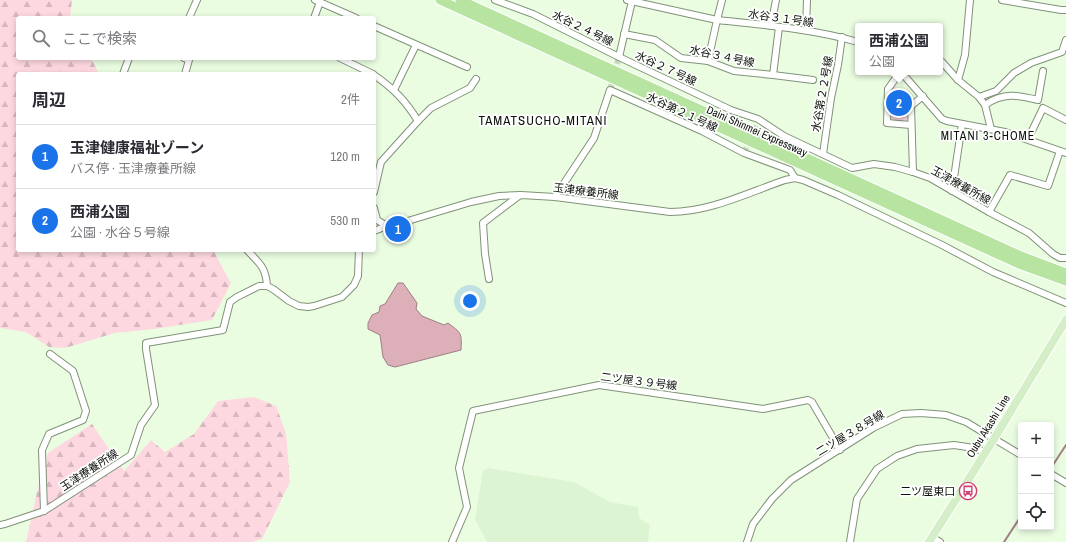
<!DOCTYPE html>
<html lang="ja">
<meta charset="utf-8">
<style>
:root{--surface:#fff;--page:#f7f7f7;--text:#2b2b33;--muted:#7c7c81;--line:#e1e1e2;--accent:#1a73e8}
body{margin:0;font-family:"Archivo Narrow","Noto Sans JP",sans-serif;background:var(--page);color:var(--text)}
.controls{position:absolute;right:12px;bottom:12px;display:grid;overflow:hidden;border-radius:4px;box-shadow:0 2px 6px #0003}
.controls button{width:36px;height:36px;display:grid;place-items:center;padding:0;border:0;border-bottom:1px solid var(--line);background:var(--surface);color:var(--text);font:20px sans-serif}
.you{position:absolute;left:470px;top:301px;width:14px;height:14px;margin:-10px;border:3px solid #fff;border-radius:50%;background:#1a73e8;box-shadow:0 0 0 6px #1a73e833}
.badge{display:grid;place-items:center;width:26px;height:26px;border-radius:50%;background:var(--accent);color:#fff;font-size:13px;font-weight:700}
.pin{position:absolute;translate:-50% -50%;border:2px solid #fff;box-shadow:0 1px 4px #0006}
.popup{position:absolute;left:855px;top:23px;width:88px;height:52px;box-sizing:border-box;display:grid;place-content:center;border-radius:4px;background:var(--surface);filter:drop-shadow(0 1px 3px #0005);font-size:13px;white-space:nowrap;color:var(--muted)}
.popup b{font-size:15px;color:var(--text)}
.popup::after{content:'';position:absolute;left:50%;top:100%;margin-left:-8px;border:8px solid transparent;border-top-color:var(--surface)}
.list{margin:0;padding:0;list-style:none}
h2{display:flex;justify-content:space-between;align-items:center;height:52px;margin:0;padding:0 16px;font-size:17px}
h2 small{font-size:13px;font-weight:400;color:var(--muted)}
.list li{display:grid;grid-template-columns:26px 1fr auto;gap:12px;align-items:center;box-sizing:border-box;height:64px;padding:0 16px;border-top:1px solid var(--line)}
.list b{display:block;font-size:15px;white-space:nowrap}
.list p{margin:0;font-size:13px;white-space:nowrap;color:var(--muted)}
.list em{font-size:13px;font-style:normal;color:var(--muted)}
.icon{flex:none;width:22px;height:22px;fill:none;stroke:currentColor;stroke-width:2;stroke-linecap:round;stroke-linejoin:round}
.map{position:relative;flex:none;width:1066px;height:542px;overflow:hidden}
.search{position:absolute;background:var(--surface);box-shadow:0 2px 6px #0003;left:16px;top:16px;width:360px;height:44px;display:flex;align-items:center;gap:10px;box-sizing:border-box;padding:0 14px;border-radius:4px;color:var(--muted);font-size:15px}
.panel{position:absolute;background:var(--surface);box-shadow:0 2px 6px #0003;left:16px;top:72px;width:360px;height:180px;border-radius:4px}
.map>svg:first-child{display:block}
.built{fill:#ddf4d2}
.forest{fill:url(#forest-firs)}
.green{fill:#fed8e0}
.water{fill:#ddafb9;stroke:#9e7f84}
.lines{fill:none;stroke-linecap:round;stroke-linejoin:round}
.stream{stroke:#9e7f84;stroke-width:2}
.minor-tunnel{stroke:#c8d9c0;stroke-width:6;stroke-dasharray:6 3;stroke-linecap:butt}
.minor-casing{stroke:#819279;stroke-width:8}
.major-casing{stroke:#fff;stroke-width:10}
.highway-casing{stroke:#fff;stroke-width:11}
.minor{stroke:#fff;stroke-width:6}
.major{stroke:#d4efc7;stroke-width:8}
.highway{stroke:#b7e4a1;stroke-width:9}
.labels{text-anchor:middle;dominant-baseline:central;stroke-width:3.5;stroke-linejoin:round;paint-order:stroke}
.street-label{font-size:11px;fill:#0a1007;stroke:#fff}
.poi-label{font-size:11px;fill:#0a1007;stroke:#fff;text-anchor:end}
.neighbourhood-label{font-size:12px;letter-spacing:1px;fill:#0a1007;stroke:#fff}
.quarter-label{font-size:13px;letter-spacing:1px;fill:#0a1007;stroke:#fff}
</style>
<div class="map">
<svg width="1066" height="542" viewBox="0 0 1066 542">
<defs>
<pattern id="forest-firs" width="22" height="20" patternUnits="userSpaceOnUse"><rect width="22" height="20" fill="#fed8e0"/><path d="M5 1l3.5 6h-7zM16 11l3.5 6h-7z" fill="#d8b8bf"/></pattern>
</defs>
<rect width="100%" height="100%" fill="#eafde1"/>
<path class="built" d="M 489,468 L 574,482 L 610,502 L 638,507 L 639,518 L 650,525 L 648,542 L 487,542 L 475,520 L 483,470 Z"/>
<g class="forest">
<path d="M 0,0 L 72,0 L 70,18 L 18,18 L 18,58 L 91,58 L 98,72 L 98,74 L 18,74 L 18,250 L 213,250 L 231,283 L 212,320 L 154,329 L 115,333 L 65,348 L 49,347 L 26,332 L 0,328 Z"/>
<path d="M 254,397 L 276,406 L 286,433 L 290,482 L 262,539 L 251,542 L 26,542 L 37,492 L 48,453 L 92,424 L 124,471 L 151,440 L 165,452 L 194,434 L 218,401 Z"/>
</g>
<path class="green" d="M 894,85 L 910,102 L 908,105 L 907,122 L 891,121 L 889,120 L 890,92 Z"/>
<path class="water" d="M 398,283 L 403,283 L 417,303 L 416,309 L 422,316 L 444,325 L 448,323 C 461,333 462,332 461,350 L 395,367 L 388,365 L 383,357 L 380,335 L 368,329 L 368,323 L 372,315 L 379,312 L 380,306 L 385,304 Z"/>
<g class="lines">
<g class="stream">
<path d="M 1051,468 L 1066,445"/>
<path d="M 1004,542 L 1021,516"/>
</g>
<g class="minor-tunnel">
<path d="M 610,90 L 619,57"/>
<path d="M 744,153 L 757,126"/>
</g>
<defs>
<g id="minor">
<path d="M 315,0 L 356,18"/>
<path d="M 495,0 L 533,14 L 619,57 L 731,110 L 758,119 L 784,136 L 852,168 L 874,164 L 895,167 L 913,172 L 930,178 L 989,212 L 1029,233 L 1053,254 L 1060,258 L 1066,258"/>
<path d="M 627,0 L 717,20 L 722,0"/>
<path d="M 1002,0 L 1061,10 L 1066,10"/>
<path d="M 189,18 L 197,0"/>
<path d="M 314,18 L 320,2"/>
<path d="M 374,26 L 467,67"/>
<path d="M 771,26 L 776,0"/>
<path d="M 806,30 L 807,0"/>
<path d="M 624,34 L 655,40 L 681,58 L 708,61 L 734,71 L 773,75 L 779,27"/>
<path d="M 619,57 L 632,1"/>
<path d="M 184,58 L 189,60 L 185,74"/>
<path d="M 340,58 L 373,74"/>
<path d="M 708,61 L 717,20 C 764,25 812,29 858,42"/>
<path d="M 942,62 L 958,80 L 979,97 L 985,105 L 991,129"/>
<path d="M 900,72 L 888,89 L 887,123 L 911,125"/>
<path d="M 901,72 L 942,119 L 947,121 L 1005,132 L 1066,153"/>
<path d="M 123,74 L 129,58"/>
<path d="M 374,75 C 394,89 405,100 418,121"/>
<path d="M 773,75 L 813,80"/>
<path d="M 958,80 L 965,55 L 970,0"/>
<path d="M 394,90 L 416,45"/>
<path d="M 979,97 L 996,91 L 1014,73 L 1031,63 L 1062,52 L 1066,40"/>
<path d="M 985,105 C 1003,92 1018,95 1038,100 L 1043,71"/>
<path d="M 1028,139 L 1043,108 L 1066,120"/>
<path d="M 823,154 L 831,98 L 838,65 L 842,37"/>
<path d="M 913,172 L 911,106 L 923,96"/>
<path d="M 952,191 L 962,124"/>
<path d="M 374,192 L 381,162 L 418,121 L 431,108 L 470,88 L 476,79"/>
<path d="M 555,197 L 594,138 L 610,90 L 702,131 L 744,153 L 790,170 L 795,178"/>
<path d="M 374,208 L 377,220 L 387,226"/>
<path d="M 989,212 L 1010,175 L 1048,186 L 1060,151"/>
<path d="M 374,231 L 387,226 L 391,226 L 471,202 L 499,196 L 521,195 L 555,197 L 670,212 C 710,212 747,193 785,180 L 795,178 L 803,180 L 838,195 L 942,245 L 993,272 L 1066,303"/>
<path d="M 247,250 C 259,263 266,267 267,286"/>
<path d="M 489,279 L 485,254 L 483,223 L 520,195"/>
<path d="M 1051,474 L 1066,483"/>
<path d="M 44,511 L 42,450 L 49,434 L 83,420 L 86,411 L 73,371 L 50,354"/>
<path d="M 0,525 L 5,524 L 44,511 L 131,455 L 141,425 L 155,405 L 146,349 L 146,343 L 223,330 L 230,302 L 237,297 L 259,286 L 267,286 L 273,289 L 289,301 L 299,306 L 308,307 L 314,306 L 342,297 L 354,285 L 358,276 L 359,250"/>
<path d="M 932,537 L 940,542"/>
<path d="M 452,542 L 467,507 L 459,468 L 473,411 L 599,385 L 763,409 L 808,400 L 812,402 L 840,450"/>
<path d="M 747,542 L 753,524 L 772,499 L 791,480 L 873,428 L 902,414 L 921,413 L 946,415 L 966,422 L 1021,455"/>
<path d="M 850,542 L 857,499 L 877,469 L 897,456 L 917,449 L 954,445 L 974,448 L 985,452"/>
</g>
<path id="major" d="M 929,542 L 994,439 L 1066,320"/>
<g id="highway">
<path d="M 440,0 L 1019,264 L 1066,281"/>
<path d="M 460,0 L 1021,256 L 1066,273"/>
</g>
</defs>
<use href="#minor" class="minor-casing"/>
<use href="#major" class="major-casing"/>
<use href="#highway" class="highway-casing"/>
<use href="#minor" class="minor"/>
<use href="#major" class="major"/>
<use href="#highway" class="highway"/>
</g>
<defs>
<symbol id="bus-ring" viewBox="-11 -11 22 22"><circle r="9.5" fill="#fff" stroke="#cd4071" stroke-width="1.5"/><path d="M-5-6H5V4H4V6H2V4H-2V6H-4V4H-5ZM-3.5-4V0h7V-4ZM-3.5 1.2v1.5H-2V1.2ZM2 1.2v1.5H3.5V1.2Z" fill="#cd4071"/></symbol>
</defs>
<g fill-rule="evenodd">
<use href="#bus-ring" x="958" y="481" width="20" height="20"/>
</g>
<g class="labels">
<g class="street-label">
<text transform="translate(781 18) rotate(8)">水谷３１号線</text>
<text transform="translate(583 28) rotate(26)">水谷２４号線</text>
<text transform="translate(722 56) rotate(12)">水谷３４号線</text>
<text transform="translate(666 68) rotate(25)">水谷２７号線</text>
<text transform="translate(822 94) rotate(-80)">水谷第２２号線</text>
<text transform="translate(682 112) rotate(25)">水谷第２１号線</text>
<text transform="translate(757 131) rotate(24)">Daini Shinmei Expressway</text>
<text transform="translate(961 185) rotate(29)">玉津療養所線</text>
<text transform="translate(586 191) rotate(7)">玉津療養所線</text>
<text transform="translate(639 381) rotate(7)">二ツ屋３９号線</text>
<text transform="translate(988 426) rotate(-58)">Oubu Akashi Line</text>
<text transform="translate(850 433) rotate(-31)">二ツ屋３８号線</text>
<text transform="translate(89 470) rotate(-33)">玉津療養所線</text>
</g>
<g class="poi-label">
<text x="955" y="491">二ツ屋東口</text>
</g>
<g class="neighbourhood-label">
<text x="988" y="136">MITANI 3-CHOME</text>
</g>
<g class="quarter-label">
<text x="543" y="120">TAMATSUCHO-MITANI</text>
</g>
</g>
</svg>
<div class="controls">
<button>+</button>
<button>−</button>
<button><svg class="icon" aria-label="locate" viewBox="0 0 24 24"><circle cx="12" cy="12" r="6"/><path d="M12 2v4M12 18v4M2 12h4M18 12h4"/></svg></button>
</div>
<div class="you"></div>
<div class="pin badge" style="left:398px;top:229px">1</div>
<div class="pin badge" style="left:899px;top:103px">2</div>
<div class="popup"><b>西浦公園</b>公園</div>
<div class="search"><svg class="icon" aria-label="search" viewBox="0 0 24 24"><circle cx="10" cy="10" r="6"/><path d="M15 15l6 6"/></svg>ここで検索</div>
<section class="panel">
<h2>周辺<small>2件</small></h2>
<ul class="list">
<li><span class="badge">1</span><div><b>玉津健康福祉ゾーン</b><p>バス停 · 玉津療養所線</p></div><em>120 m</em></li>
<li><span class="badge">2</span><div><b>西浦公園</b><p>公園 · 水谷５号線</p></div><em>530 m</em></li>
</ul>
</section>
</div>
